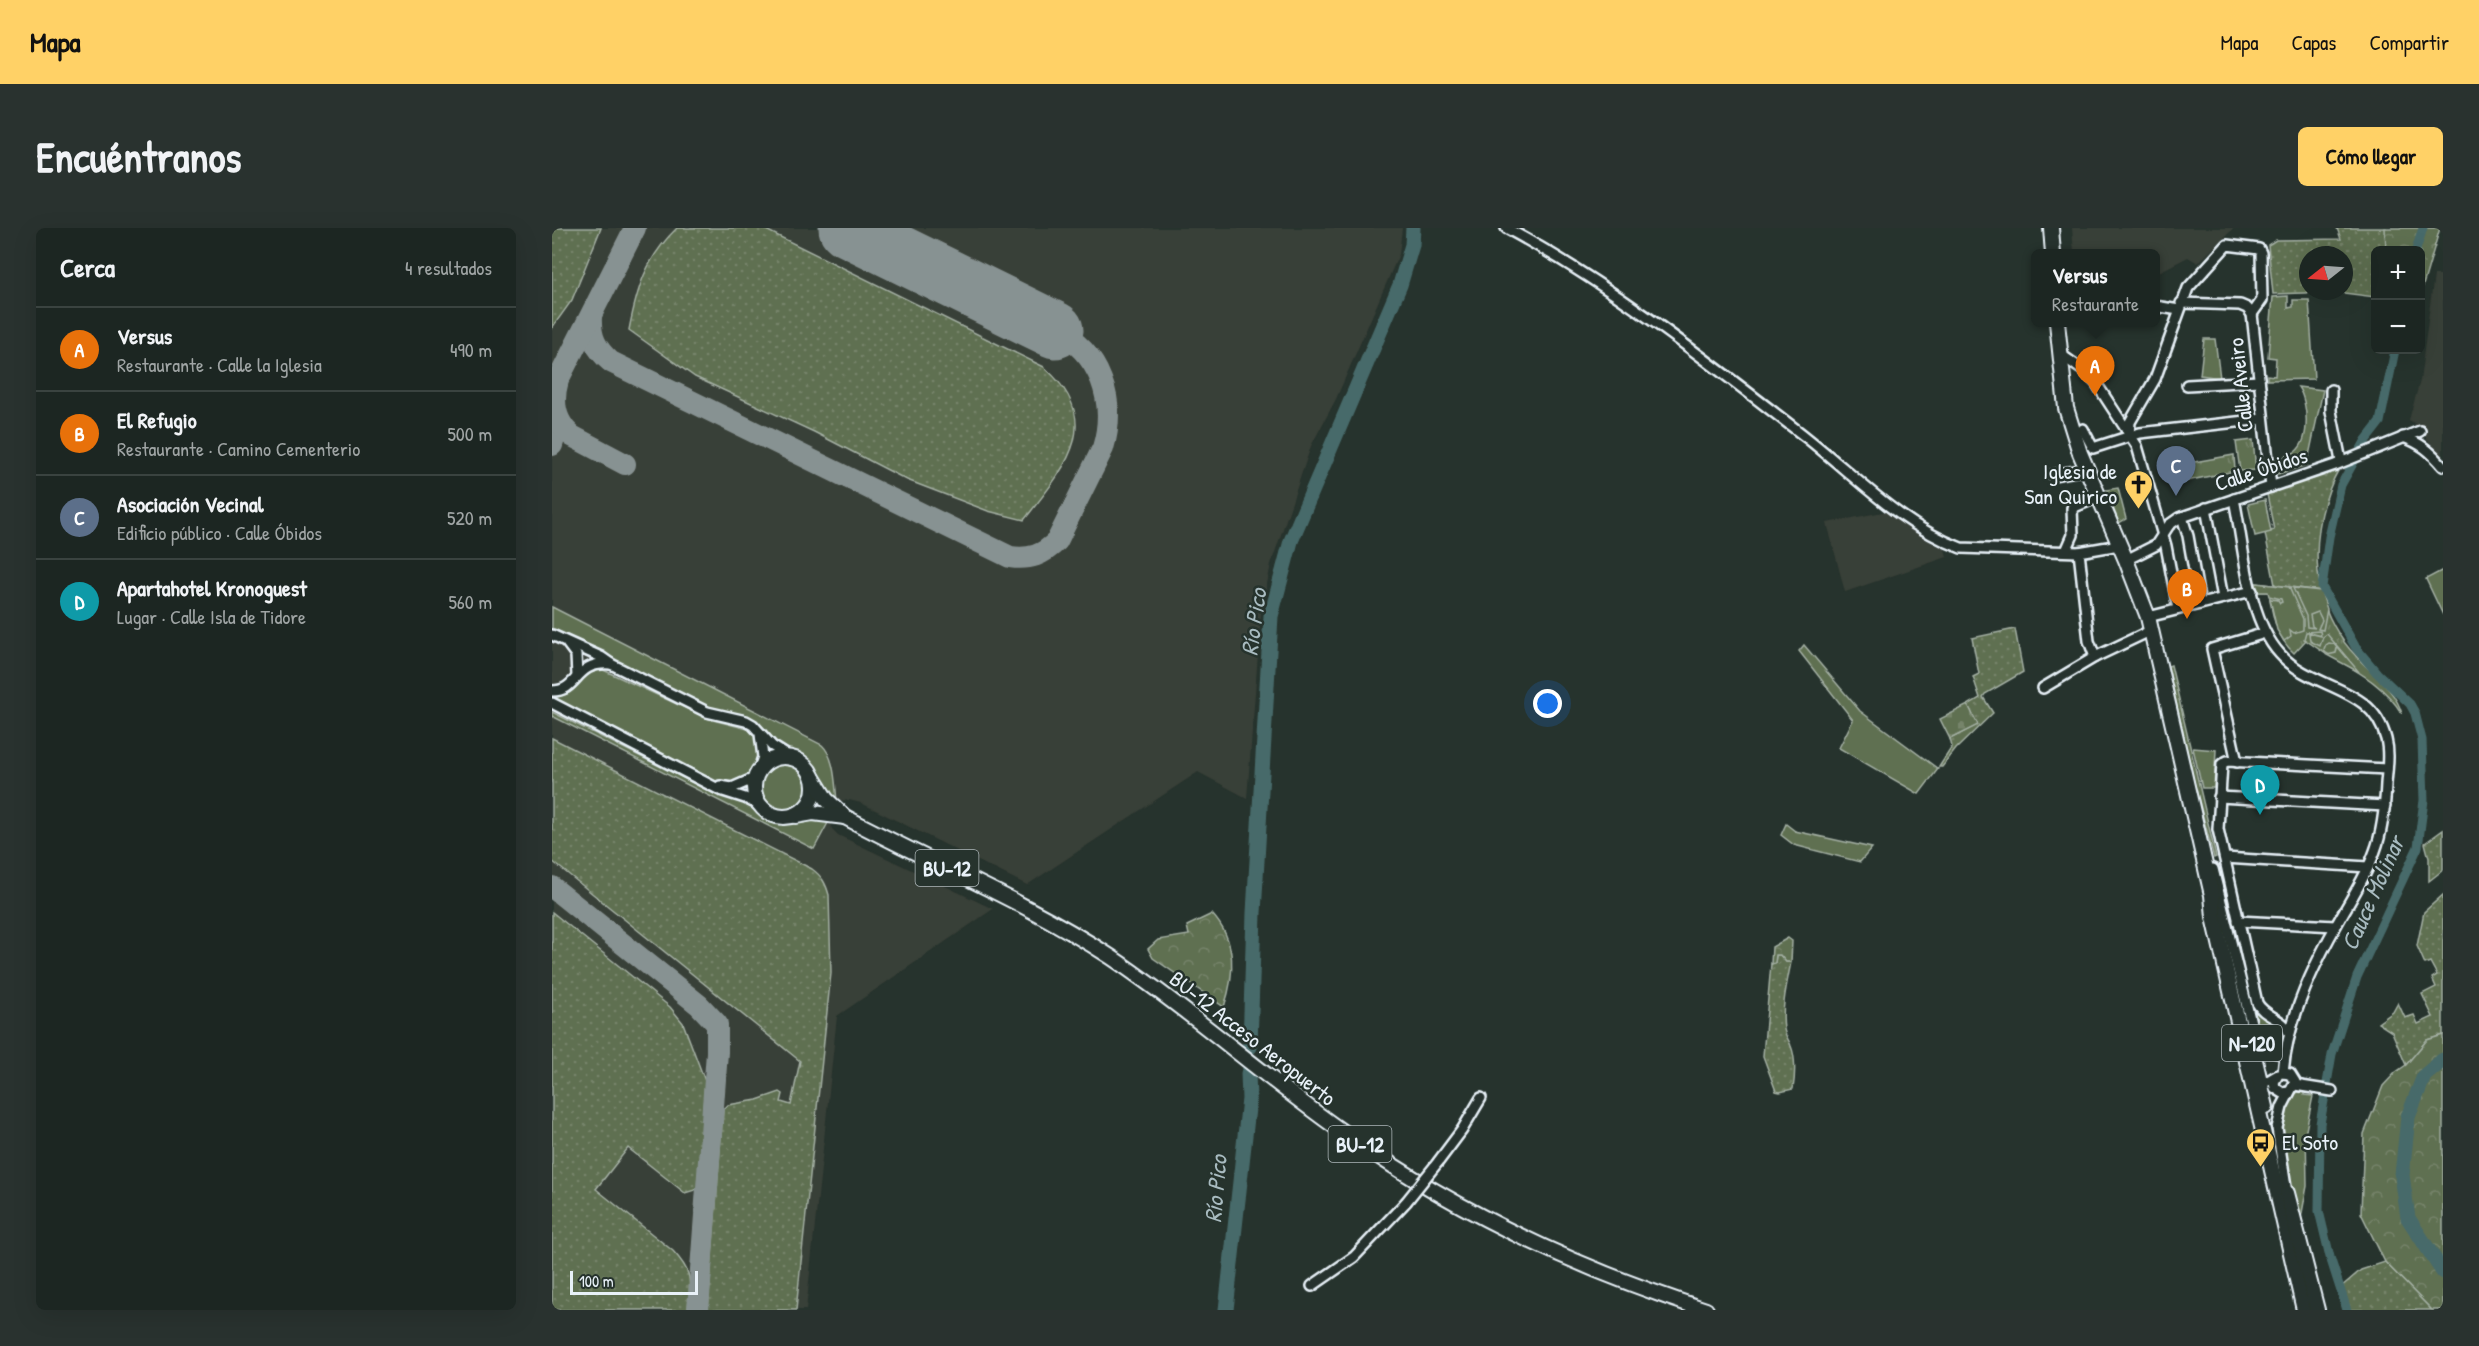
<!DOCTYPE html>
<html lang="es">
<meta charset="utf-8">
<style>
:root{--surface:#1c2622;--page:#29322f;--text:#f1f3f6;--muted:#a0a5a5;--line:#3a4340;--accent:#ffd166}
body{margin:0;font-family:"Patrick Hand",sans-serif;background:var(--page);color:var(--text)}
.controls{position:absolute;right:18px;top:18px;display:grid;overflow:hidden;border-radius:9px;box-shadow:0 6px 24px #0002}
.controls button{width:54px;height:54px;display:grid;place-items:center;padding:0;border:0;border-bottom:2px solid var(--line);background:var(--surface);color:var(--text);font:30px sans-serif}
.compass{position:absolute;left:1747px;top:18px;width:54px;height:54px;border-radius:50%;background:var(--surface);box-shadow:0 6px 24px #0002;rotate:253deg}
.scale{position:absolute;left:18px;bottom:15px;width:128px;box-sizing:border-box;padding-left:6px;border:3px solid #e8f1f8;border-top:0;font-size:16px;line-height:21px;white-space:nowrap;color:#e8f1f8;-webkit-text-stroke:4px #26332d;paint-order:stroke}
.you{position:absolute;left:996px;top:476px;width:21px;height:21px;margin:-15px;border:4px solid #fff;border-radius:50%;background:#1a73e8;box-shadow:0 0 0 9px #1a73e833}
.badge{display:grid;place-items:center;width:39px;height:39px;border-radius:50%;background:var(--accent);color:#fff;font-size:20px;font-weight:700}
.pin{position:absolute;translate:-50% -50px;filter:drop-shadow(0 2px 3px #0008)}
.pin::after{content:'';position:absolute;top:32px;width:21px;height:18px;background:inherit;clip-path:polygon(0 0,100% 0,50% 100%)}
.popup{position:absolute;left:1479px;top:21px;width:129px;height:78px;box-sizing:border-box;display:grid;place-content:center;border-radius:9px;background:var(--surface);filter:drop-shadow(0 2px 4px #0005);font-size:20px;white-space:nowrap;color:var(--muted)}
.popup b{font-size:22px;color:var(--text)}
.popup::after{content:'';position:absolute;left:50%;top:100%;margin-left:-12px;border:12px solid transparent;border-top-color:var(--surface)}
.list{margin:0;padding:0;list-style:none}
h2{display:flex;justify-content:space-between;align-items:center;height:78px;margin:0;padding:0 24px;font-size:26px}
h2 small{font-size:20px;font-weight:400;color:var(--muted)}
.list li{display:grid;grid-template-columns:39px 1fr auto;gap:18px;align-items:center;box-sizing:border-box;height:84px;padding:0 24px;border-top:2px solid var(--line)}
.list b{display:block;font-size:22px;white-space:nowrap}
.list p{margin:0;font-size:20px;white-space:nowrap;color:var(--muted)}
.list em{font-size:20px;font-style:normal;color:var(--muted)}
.map{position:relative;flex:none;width:1891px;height:1082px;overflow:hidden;border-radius:9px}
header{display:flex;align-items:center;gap:36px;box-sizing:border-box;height:84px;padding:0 30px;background:var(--accent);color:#111}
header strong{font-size:28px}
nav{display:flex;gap:33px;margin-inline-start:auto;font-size:21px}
.intro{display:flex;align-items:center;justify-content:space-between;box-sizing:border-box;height:144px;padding:0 36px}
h1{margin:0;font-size:42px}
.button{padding:15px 27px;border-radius:9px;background:var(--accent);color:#111;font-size:21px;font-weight:700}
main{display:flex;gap:36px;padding:0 36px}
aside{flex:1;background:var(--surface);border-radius:9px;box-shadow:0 6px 24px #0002}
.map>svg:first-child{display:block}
.built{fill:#393f37}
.grass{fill:url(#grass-dots);stroke:#a4b0a4;stroke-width:1.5;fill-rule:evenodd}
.forest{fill:url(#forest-crowns);stroke:#a4b0a4;stroke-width:1.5}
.cemetery{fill:url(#cemetery-stones);stroke:#a4b0a4;stroke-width:1.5}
.park{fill:url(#park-tufts);stroke:#a4b0a4;stroke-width:1.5}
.garden{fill:#5f6f51;stroke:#a4b0a4;stroke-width:1.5}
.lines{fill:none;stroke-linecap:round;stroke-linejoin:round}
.canal{stroke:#476b6b;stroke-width:9}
.river{stroke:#476b6b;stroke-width:15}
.taxiway{stroke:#879292;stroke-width:22}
.runway{stroke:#879292;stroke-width:57}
.minor-casing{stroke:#e8f1f8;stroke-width:14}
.highway-casing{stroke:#e8f1f8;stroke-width:18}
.minor{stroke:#26332d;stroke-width:9}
.highway{stroke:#26332d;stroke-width:14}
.minor-bridge-casing{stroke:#e8f1f8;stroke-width:14;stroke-linecap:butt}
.minor-bridge{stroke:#26332d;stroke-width:9}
.labels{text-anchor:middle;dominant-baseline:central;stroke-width:5;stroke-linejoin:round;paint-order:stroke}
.shield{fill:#26332d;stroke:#aeb8bb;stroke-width:1.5}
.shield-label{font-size:21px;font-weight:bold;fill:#e8f1f8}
.street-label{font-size:22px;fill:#e8f1f8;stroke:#26332d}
.poi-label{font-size:22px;fill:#e8f1f8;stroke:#26332d;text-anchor:end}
.water-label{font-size:24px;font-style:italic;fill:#a8bbc0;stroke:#26332d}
</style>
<header>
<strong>Mapa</strong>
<nav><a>Mapa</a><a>Capas</a><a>Compartir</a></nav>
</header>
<div class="intro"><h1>Encuéntranos</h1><a class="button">Cómo llegar</a></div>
<main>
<aside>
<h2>Cerca<small>4 resultados</small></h2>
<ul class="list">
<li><span class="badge" style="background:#e8710a">A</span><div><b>Versus</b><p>Restaurante · Calle la Iglesia</p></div><em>490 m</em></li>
<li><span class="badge" style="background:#e8710a">B</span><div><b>El Refugio</b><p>Restaurante · Camino Cementerio</p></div><em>500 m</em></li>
<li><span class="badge" style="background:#5c6f8a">C</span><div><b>Asociación Vecinal</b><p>Edificio público · Calle Óbidos</p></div><em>520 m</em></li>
<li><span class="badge" style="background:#0f9aa8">D</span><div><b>Apartahotel Kronoguest</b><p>Lugar · Calle Isla de Tidore</p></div><em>560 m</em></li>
</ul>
</aside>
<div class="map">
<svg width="1891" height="1082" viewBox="0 0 1891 1082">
<defs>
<pattern id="grass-dots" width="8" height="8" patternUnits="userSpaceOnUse" patternTransform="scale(1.5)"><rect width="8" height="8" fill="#5f6f51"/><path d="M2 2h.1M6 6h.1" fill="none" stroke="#76846b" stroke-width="1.8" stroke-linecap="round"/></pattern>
<pattern id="forest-crowns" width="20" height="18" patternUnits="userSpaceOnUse" patternTransform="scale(1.5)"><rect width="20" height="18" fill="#5f6f51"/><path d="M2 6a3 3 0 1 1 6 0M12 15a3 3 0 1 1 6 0" fill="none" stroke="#76846b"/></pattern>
<pattern id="cemetery-stones" width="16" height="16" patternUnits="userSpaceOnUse" patternTransform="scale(1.5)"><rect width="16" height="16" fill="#5f6f51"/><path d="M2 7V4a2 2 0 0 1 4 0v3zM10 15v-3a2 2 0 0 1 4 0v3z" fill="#76846b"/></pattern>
<pattern id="park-tufts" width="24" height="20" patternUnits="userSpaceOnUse" patternTransform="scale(1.5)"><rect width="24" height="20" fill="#5f6f51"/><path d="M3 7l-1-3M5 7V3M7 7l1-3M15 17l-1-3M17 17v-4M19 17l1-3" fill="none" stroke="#76846b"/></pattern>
</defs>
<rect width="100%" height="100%" fill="#26332d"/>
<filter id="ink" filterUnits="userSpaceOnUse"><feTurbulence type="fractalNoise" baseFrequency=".0167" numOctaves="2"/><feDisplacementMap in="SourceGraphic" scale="12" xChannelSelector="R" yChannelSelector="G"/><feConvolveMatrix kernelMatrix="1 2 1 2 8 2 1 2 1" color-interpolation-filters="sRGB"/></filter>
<g filter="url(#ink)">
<g class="built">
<path d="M 0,0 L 850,0 L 847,26 L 784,171 L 759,218 L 719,336 L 709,386 L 695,570 L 646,544 L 475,657 L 309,575 L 297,572 L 285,573 L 277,593 L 280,601 L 286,607 L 441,681 L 285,788 L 254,1082 L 24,1082 L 0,873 Z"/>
<path d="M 1520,0 L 1682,0 L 1646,35 L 1636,29 L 1603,46 L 1603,26 L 1522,25 Z"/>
<path d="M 1882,47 L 1891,47 L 1891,230 L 1862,195 L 1857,192 L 1868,153 Z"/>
<path d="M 1336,283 L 1373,311 L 1393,321 L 1395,329 L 1293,364 L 1275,295 Z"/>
</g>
<g class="grass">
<path d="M 0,0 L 49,0 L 20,72 L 0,100 Z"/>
<path d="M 125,0 L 210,0 L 492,139 C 555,194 513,240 472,292 L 436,283 L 355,252 L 262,204 L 143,149 L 77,102 C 85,60 94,30 125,0 Z"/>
<path d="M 1785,0 L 1834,0 L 1834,22 L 1824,22 L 1823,69 L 1784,64 L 1721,66 L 1716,17 L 1724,12 L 1789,11 ZM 1756,27 L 1792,27 L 1792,63 L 1756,63 Z"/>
<path d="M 1788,239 C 1767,275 1760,323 1769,363 L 1723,357 L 1713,305 L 1722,302 L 1715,266 Z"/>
<path d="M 1463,401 L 1471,444 L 1433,466 L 1431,469 L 1441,485 L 1404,521 L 1390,539 L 1387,539 L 1400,519 L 1398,511 L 1425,497 L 1416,477 L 1428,470 L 1421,449 L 1427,446 L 1420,410 Z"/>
<path d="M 0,510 L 260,641 C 270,648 274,656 277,667 L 279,745 L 244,1082 L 156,1082 L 171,882 L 176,877 L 205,872 L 228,864 L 231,866 L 229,874 L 239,877 L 248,833 L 0,633 Z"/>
<path d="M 1891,602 L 1891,642 L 1877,653 L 1877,630 L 1873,615 Z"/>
<path d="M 1891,667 L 1891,807 L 1875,812 L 1854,837 L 1840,804 L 1826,795 L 1841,784 L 1846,775 L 1853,790 L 1862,787 L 1866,796 L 1881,789 L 1870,766 L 1884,759 L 1880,750 L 1885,747 L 1878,734 L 1873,736 L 1865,718 L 1872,684 Z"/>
<path d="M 0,684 L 118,779 L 131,795 L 153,853 L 146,961 L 133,965 L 76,920 L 44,961 L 121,1023 C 142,1046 138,1052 136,1082 L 0,1082 Z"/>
<path d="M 1224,727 L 1228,727 L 1234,734 L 1239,734 C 1235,755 1229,779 1232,801 C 1233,808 1237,812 1239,818 C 1244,830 1243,849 1241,861 L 1228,864 L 1224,863 L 1211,828 L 1219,736 L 1223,735 Z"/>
<path d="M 1833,1034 L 1880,1082 L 1795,1082 L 1788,1060 L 1809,1042 Z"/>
</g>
<g class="forest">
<path d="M 1833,0 L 1888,0 L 1869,64 L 1868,22 L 1834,22 Z"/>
<path d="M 660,686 C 685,713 683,746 672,779 L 601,730 L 596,721 L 606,712 L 637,707 L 635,698 Z"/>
<path d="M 1236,710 L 1240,713 L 1239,734 L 1234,734 L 1228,727 L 1224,727 L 1223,735 L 1219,736 L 1220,719 Z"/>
<path d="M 1891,807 L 1891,1082 L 1880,1082 L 1833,1034 L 1809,985 L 1812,906 L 1831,858 L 1844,844 L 1854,837 L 1875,812 Z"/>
</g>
<path class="cemetery" d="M 1416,477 L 1426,497 L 1398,511 L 1388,491 Z"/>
<g class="park">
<path d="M 1701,212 L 1704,242 L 1688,243 L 1684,214 Z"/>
<path d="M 1682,227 L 1683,243 L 1629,254 L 1625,237 Z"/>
<path d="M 1704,355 L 1769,363 C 1773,386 1788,412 1804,428 C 1820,446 1844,462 1850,486 C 1828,449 1788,436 1754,412 L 1742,425 C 1724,409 1720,387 1717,364 L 1706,364 Z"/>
</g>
<g class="garden">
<path d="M 1736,68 L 1736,80 L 1741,79 L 1741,72 L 1757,72 L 1762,151 L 1715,152 L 1715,147 L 1723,148 L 1724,130 L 1716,129 L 1721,69 Z"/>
<path d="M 1652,111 L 1663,111 L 1668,150 L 1648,147 Z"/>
<path d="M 1746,159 L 1771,162 L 1755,237 L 1726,246 L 1725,231 C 1730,229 1738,227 1743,224 C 1759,212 1756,173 1746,159 Z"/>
<path d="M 1566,260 L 1574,291 L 1567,295 L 1554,262 Z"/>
<path d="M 1713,272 L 1719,304 L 1703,308 L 1696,276 Z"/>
<path d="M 1891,342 L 1891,387 L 1874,351 Z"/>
<path d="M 1704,355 L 1737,359 L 1751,391 L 1751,402 L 1742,405 L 1738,402 L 1739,408 L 1732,413 L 1725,402 L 1718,371 L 1726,372 L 1728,375 L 1730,374 L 1729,371 L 1717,368 L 1716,364 L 1706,364 Z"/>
<path d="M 1741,360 L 1769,363 L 1775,381 L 1771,402 L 1766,401 L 1770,392 L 1766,384 L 1758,387 L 1760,398 L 1763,400 L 1755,399 L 1754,388 Z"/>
<path d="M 0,379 L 270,517 C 283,529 283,556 285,573 L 273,562 L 256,533 L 227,518 L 201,491 L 147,476 L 0,401 Z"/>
<path d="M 1768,403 L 1769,408 L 1757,405 L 1758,413 L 1768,418 L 1771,409 L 1775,406 L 1807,444 L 1775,427 L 1784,425 L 1785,420 L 1782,416 L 1777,415 L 1774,417 L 1772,422 L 1774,426 L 1752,411 L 1754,404 Z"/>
<path d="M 1252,417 L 1308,483 L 1386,541 L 1367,566 L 1287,520 L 1301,492 L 1247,423 Z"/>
<path d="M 1619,437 L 1664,629 L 1662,630 L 1642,554 L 1616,438 Z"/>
<path d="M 47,440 L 157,491 L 196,501 L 207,513 L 208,532 L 196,551 L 184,557 L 166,555 L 0,470 L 0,466 C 25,471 20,456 32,446 C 36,443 43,442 47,440 Z"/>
<path d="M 0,484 L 165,567 L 192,573 L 221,593 L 230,595 L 254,591 L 277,593 L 262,621 L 0,488 Z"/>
<path d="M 1641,520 L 1664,522 L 1662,560 L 1650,560 Z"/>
<circle cx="232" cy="559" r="25"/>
<path d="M 1234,596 L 1243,603 L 1320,620 L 1308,634 L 1242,617 L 1229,607 Z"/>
<path d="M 1687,709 L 1702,777 L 1731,800 L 1729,814 L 1724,820 L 1714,820 L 1708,811 L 1683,710 Z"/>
<path d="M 1746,864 L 1752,864 L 1752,867 L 1761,868 L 1754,902 L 1755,958 L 1749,990 C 1741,961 1712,885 1746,864 Z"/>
</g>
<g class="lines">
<g class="canal">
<path d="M 1864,22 L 1871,0"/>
<path d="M 1795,1082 L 1778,1029 L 1767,983 L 1768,896 L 1780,826 L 1805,749 L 1866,619 L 1872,572 L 1870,512 L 1863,485 L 1858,476 L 1825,445 L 1804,420 L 1770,359 L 1777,309 L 1789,257 L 1814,212 L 1828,194 L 1843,122"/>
</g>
<g class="river">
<path d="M 698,819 L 702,685 L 719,388 L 739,313 L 848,57 L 860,17 L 861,0"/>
<path d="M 1891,832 L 1872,848 L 1856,889 L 1850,947 L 1856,990 L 1891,1044"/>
<path d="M 674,1082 L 697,871 L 696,845"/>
</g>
<g class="taxiway">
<path d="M 39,89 C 38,109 44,121 59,134 L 458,329 C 478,332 491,327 505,313 L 551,220 C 565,173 548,124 503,102"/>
<path d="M 0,217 L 4,204 L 4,187"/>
<path d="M 73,236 L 20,208 C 3,194 0,173 6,152 L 83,0"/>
<path d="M 0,659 L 147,777 L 165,796 L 165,824 L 146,1082"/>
</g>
<path class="runway" d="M 295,0 L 503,102"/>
<defs>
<g id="minor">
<path d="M 954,0 C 1062,58 1158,135 1255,210 C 1304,249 1350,298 1409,320 L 1527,324 L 1567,317"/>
<path d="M 1629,75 L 1688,77 L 1695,80 L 1700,86"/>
<path d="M 1603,78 L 1627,82"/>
<path d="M 1700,86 L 1719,259"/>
<path d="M 1508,126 L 1532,143 L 1544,155 L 1585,218 L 1614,318 L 1626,381"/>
<path d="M 1635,157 L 1707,153"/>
<path d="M 1779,162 L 1779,183 L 1789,233"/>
<path d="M 1531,201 L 1541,220 L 1588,205 L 1711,191"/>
<path d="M 1577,207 L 1578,194 L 1603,151 L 1636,60 L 1675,17 L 1707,21 L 1709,25 L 1710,72 L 1700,86"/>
<path d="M 1851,209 C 1869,215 1879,224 1891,238"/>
<path d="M 1501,247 L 1535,241"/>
<path d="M 1682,271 C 1692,318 1695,390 1728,426 C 1761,463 1820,456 1834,511 C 1838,526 1835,541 1834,556 C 1833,579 1831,602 1823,623 C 1814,649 1798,672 1785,696 C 1760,740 1735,794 1731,845"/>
<path d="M 1654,280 L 1671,370"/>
<path d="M 1630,289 L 1636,308 L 1648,376"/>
<path d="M 1514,323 L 1521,307 L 1520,280 L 1546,269"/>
<path d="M 1527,324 L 1537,413 L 1543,429"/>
<path d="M 1574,332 L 1604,317 L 1617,297 L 1627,290 L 1783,237 L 1868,203"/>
<path d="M 1596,389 L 1700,363"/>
<path d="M 0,407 L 49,429 L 59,436 L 155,484 L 194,493 L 201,497 L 220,518 L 236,528"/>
<path d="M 15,415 L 24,427 L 25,448"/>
<path d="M 1491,460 L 1543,429 L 1600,402"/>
<path d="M 0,463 C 28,463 21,433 59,436"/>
<path d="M 0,475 L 168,562 L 193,570 L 209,578"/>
<path d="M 1685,534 L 1660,421 L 1713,405"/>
<path d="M 206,544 L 211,529 L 208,506"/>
<path d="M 168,558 L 180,560 L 203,550"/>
<path d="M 1667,569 L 1833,578"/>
<path d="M 1673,630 L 1816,639"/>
<path d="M 1661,641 L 1703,811 L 1711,822 L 1733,826"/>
<path d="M 1686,693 L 1783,698"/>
<path d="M 1737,805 C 1732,790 1712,789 1705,775 L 1666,601 L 1670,536 L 1675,533 L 1835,541"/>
<path d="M 1731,845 L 1738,846 L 1743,854 L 1730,879 L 1725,900 L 1735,965"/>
<path d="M 1726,847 L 1722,854 L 1723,860 L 1731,865 L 1737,864"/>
<path d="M 1743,857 L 1780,863"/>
<path d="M 1708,861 L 1709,857 L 1724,848"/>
<path d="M 886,934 L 910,902 L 929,870"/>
<path d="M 760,1058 L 802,1029 L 854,974"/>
</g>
<g id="highway">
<path d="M 1499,0 L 1501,26"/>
<path d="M 1505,94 L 1514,180 L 1528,225 L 1574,332 L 1596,389 L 1660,667 L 1662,689 L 1752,1082"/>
<circle cx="232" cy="559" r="30"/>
<path d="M 261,550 L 274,571 L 293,589 C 382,636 475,674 559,729 C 641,784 714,851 795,907 C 905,984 1027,1041 1154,1082"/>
<path d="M 244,588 L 261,585 L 293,589"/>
<path d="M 1700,819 L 1714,879"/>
<path d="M 1735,965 L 1765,1082"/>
</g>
</defs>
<use href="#minor" class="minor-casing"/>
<use href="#highway" class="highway-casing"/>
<use href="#minor" class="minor"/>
<use href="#highway" class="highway"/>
<defs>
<path id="minor-bridge" d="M 854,974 L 886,934"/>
</defs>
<use href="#minor-bridge" class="minor-bridge-casing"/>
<use href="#minor-bridge" class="minor-bridge"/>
</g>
</g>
<defs>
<symbol id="church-pin" viewBox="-11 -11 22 30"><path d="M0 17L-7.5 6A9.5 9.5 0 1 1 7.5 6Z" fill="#ffd166" stroke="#26332d"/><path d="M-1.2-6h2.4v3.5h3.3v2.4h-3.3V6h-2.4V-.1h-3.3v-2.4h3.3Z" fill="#111"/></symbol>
<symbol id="bus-pin" viewBox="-11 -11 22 30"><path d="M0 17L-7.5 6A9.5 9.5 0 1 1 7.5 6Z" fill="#ffd166" stroke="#26332d"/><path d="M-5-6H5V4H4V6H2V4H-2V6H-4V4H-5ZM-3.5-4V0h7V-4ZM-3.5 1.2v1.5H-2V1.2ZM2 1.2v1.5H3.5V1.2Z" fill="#111"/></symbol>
</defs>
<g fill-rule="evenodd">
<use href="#church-pin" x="1570" y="240" width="33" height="45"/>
<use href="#bus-pin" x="1692" y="898" width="33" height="45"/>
</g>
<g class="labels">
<g class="shield">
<rect x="363.5" y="622" width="63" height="36" rx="4.5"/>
<rect x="1670" y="797" width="60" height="36" rx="4.5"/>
<rect x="776.5" y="898" width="63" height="36" rx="4.5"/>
</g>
<g class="shield-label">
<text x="395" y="640">BU-12</text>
<text x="1700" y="815">N-120</text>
<text x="808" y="916">BU-12</text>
</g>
<g class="street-label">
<text transform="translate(1688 157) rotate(-96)">Calle Aveiro</text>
<text transform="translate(1709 241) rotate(-18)">Calle Óbidos</text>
<text transform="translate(701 810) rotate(38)">BU-12 Acceso Aeropuerto</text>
</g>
<g class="poi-label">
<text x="1565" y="243">Iglesia de<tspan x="1565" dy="25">San Quirico</tspan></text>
<text x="1730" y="914" text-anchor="start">El Soto</text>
</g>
<g class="water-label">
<text transform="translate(701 394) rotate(-82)">Río Pico</text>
<text transform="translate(1820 665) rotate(-66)">Cauce Molinar</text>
<text transform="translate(663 961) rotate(-85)">Río Pico</text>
</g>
</g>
</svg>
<div class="controls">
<button>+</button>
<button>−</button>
</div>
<svg class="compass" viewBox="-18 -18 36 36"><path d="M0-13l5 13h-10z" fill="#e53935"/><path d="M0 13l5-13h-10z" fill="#a0a5a5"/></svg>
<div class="scale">100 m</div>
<div class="you"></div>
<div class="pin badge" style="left:1543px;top:168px;background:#e8710a">A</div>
<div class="popup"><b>Versus</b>Restaurante</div>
<div class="pin badge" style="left:1635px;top:391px;background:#e8710a">B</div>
<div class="pin badge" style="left:1624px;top:268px;background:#5c6f8a">C</div>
<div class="pin badge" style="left:1708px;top:587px;background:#0f9aa8">D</div>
</div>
</main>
